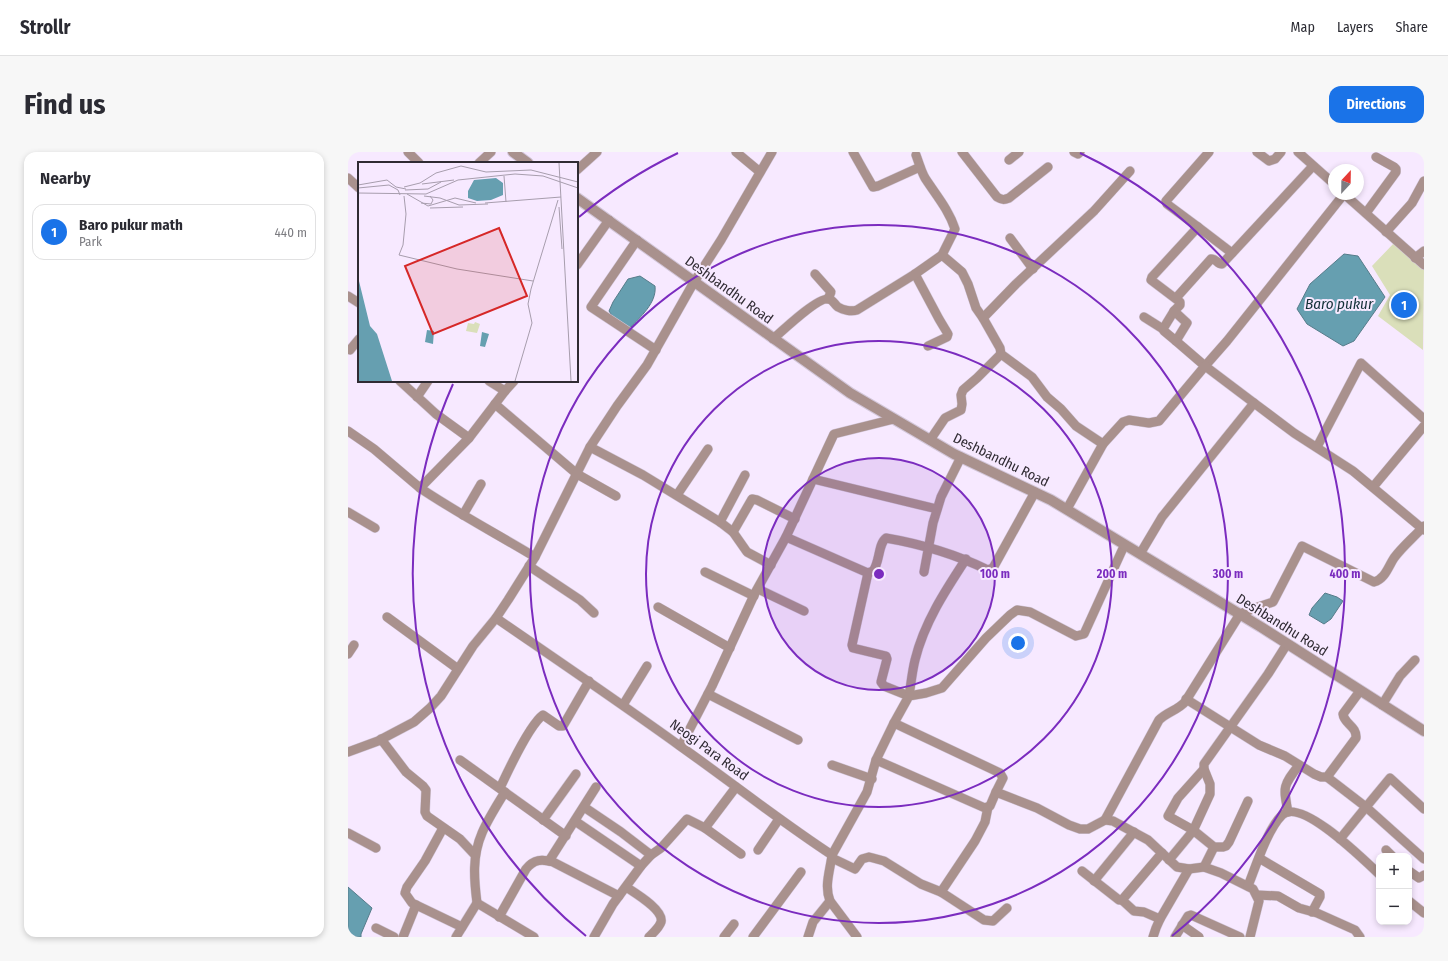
<!DOCTYPE html>
<meta charset="utf-8">
<style>
:root{--surface:#fff;--page:#f7f7f7;--text:#2b2b33;--muted:#7c7c81;--line:#e1e1e2;--accent:#1a73e8}
body{margin:0;font-family:"Fira Sans Condensed",sans-serif;background:var(--page);color:var(--text)}
.controls{position:absolute;right:12px;bottom:12px;display:grid;overflow:hidden;border-radius:8px;box-shadow:0 2px 6px #0003}
.controls button{width:36px;height:36px;display:grid;place-items:center;padding:0;border:0;border-bottom:1px solid var(--line);background:var(--surface);color:var(--text);font:20px sans-serif}
.compass{position:absolute;left:980px;top:12px;width:36px;height:36px;border-radius:50%;background:var(--surface);box-shadow:0 2px 6px #0003;rotate:22deg}
.you{position:absolute;left:670px;top:491px;width:14px;height:14px;margin:-10px;border:3px solid #fff;border-radius:50%;background:#1a73e8;box-shadow:0 0 0 6px #1a73e833}
.badge{display:grid;place-items:center;width:26px;height:26px;border-radius:50%;background:var(--accent);color:#fff;font-size:13px;font-weight:700}
.pin{position:absolute;translate:-50% -50%;border:2px solid #fff;box-shadow:0 1px 4px #0006}
.list{margin:0;padding:0;list-style:none}
h2{display:flex;justify-content:space-between;align-items:center;height:52px;margin:0;padding:0 16px;font-size:17px}
h2 small{font-size:13px;font-weight:400;color:var(--muted)}
.list li{display:grid;grid-template-columns:26px 1fr auto;gap:12px;align-items:center;box-sizing:border-box;height:56px;margin:0 8px 8px;padding:0 8px;border:1px solid var(--line);border-radius:12px}
.list b{display:block;font-size:15px;white-space:nowrap}
.list p{margin:0;font-size:13px;white-space:nowrap;color:var(--muted)}
.list em{font-size:13px;font-style:normal;color:var(--muted)}
.map{position:relative;flex:none;width:1076px;height:785px;overflow:hidden;border-radius:12px}
header{display:flex;align-items:center;gap:24px;box-sizing:border-box;height:56px;padding:0 20px;background:var(--surface);border-bottom:1px solid var(--line)}
header strong{font-size:19px}
nav{display:flex;gap:22px;margin-inline-start:auto;font-size:14px}
.intro{display:flex;align-items:center;justify-content:space-between;box-sizing:border-box;height:96px;padding:0 24px}
h1{margin:0;font-size:28px}
.button{padding:10px 18px;border-radius:12px;background:var(--accent);color:#fff;font-size:14px;font-weight:700}
main{display:flex;gap:24px;padding:0 24px}
aside{flex:1;background:var(--surface);border-radius:12px;box-shadow:0 2px 6px #0003}
.map>svg:first-child{display:block}
.green{fill:#dadfba}
.water{fill:#669fb0;stroke:#567c8a}
.lines{fill:none;stroke-linecap:round;stroke-linejoin:round}
.minor-casing{stroke:#d3c7da;stroke-width:10}
.tertiary-casing{stroke:#d3c7da;stroke-width:12}
.minor{stroke:#a9918d;stroke-width:9}
.tertiary{stroke:#a9918d;stroke-width:10}
.ring{fill:none;stroke:#7b2cbf;stroke-width:2}
.labels{text-anchor:middle;dominant-baseline:central;stroke-width:4;stroke-linejoin:round;paint-order:stroke}
.street-label{font-size:14px;fill:#302b33;stroke:#f7e9ff}
.water-label{font-size:15px;font-style:italic;fill:#122f37;stroke:#f7e9ff}
.inset-road{fill:none;stroke:#a79dad;stroke-width:1}
.view{fill:#d62828;fill-opacity:0.15;stroke:#d62828;stroke-width:2}
.inset-edge{fill:none;stroke:#302b33;stroke-width:2}
.centre{fill:#7b2cbf;stroke:#f7e9ff;stroke-width:2}
.ring-label{font-size:12px;text-anchor:middle;font-weight:bold;fill:#7b2cbf;stroke:#f7e9ff;stroke-width:4;stroke-linejoin:round;paint-order:stroke}
</style>
<header>
<strong>Strollr</strong>
<nav><a>Map</a><a>Layers</a><a>Share</a></nav>
</header>
<div class="intro"><h1>Find us</h1><a class="button">Directions</a></div>
<main>
<aside>
<h2>Nearby<small></small></h2>
<ul class="list">
<li><span class="badge">1</span><div><b>Baro pukur math</b><p>Park</p></div><em>440 m</em></li>
</ul>
</aside>
<div class="map">
<svg width="1076" height="785" viewBox="0 0 1076 785">
<rect width="100%" height="100%" fill="#f7e9ff"/>
<path class="green" d="M 1046,91 L 1076,117 L 1075,198 L 1030,164 L 1042,143 L 1024,114 Z"/>
<g class="water">
<path d="M 996,102 L 1010,104 L 1037,145 L 1006,189 L 995,194 L 959,172 L 949,157 L 962,132 Z"/>
<path d="M 292,124 L 307,134 C 309,151 292,165 282,176 L 267,168 L 261,159 L 265,150 L 280,127 Z"/>
<path d="M 977,441 L 989,445 L 995,449 L 983,467 L 976,472 L 961,463 L 964,456 Z"/>
<path d="M 0,735 L 24,756 L 13,782 L 13,785 L 0,785 Z"/>
</g>
<g class="lines">
<defs>
<g id="minor">
<path d="M 60,0 L 71,11"/>
<path d="M 388,0 L 412,20"/>
<path d="M 505,0 L 525,35 L 530,34 L 572,15"/>
<path d="M 614,0 L 649,45 C 654,48 656,48 661,46 L 700,15"/>
<path d="M 726,0 L 730,2 L 732,0"/>
<path d="M 909,0 L 921,9 L 927,7 L 933,0"/>
<path d="M 950,0 L 986,32"/>
<path d="M 661,8 L 671,0"/>
<path d="M 131,11 L 143,0"/>
<path d="M 229,18 L 249,0"/>
<path d="M 0,26 L 11,36"/>
<path d="M 1018,61 L 1048,20 L 1048,17 L 1046,15 L 1028,5"/>
<path d="M 850,75 L 819,52 L 818,49 L 861,0"/>
<path d="M 1038,80 L 1064,51 L 1076,29"/>
<path d="M 662,86 L 685,117"/>
<path d="M 289,88 L 243,155 L 308,198"/>
<path d="M 884,101 L 850,75 L 804,125 L 803,128 L 832,150 L 832,153 L 826,159 L 839,171 L 828,189 L 857,214 L 879,189 L 996,42 L 1076,113"/>
<path d="M 594,103 L 614,120 L 620,132 L 628,156 L 635,166 L 652,196 L 653,202 L 684,225 L 699,245 L 713,257 L 728,274 L 755,292"/>
<path d="M 1067,106 L 1076,99"/>
<path d="M 229,113 L 261,68"/>
<path d="M 467,122 L 483,140 L 480,147"/>
<path d="M 567,122 L 591,167 L 600,182 L 599,185 L 580,194"/>
<path d="M 0,144 L 11,151"/>
<path d="M 828,146 L 863,107 C 868,106 869,112 874,112 L 965,14"/>
<path d="M 826,159 L 815,177 L 816,179 L 828,189"/>
<path d="M 796,165 L 815,177"/>
<path d="M 635,166 L 668,132 L 746,59 L 782,19"/>
<path d="M 425,187 C 434,179 471,144 481,147 C 485,148 487,153 490,155 C 495,158 503,160 509,158 L 567,122 L 594,103 L 607,77 C 601,58 588,43 577,26 C 573,19 571,11 568,3"/>
<path d="M 2,198 L 11,187"/>
<path d="M 141,229 L 157,239 L 166,229"/>
<path d="M 69,245 L 80,229"/>
<path d="M 147,252 L 229,322 L 268,344"/>
<path d="M 0,279 L 26,297 L 72,336 L 121,286 L 88,262 L 52,229"/>
<path d="M 121,286 L 157,239"/>
<path d="M 582,288 L 597,266 L 613,258 L 614,252 L 613,243 L 615,238 L 629,226 L 653,202"/>
<path d="M 242,295 L 295,323 L 372,370 L 385,380 L 399,400 L 423,413"/>
<path d="M 969,295 L 1013,211 L 1076,267"/>
<path d="M 465,327 L 589,357"/>
<path d="M 1025,335 L 1076,274"/>
<path d="M 72,336 C 109,361 149,382 187,405"/>
<path d="M 329,343 L 360,297"/>
<path d="M 719,357 L 755,292 L 775,270 L 781,268 L 801,271 L 811,269 L 857,214 L 906,251"/>
<path d="M 0,360 L 27,376"/>
<path d="M 115,363 L 133,332"/>
<path d="M 372,370 L 397,323"/>
<path d="M 385,380 L 404,347 L 409,348 L 447,367"/>
<path d="M 438,385 L 520,421 L 525,419 C 532,410 530,392 538,386 C 573,392 609,403 640,418 L 645,416 L 687,340"/>
<path d="M 792,402 L 814,365 L 906,251 L 946,281 L 1005,319 L 1076,378"/>
<path d="M 181,414 L 232,448 L 246,461"/>
<path d="M 357,420 L 406,444"/>
<path d="M 576,420 L 585,371 L 593,345 L 613,305"/>
<path d="M 520,421 L 504,493 L 505,496 L 509,497 L 538,504 L 539,507 L 533,530 L 536,534 L 561,544 C 563,532 564,520 567,508 C 576,471 597,439 618,407"/>
<path d="M 410,437 L 456,459"/>
<path d="M 310,455 L 382,496"/>
<path d="M 39,465 L 110,517"/>
<path d="M 148,466 C 209,508 271,550 332,594 C 383,630 432,669 484,703 C 482,719 476,734 482,749 L 509,785"/>
<path d="M 0,502 L 6,493"/>
<path d="M 360,542 L 450,588"/>
<path d="M 838,547 L 911,593 L 937,604 L 966,622 L 973,625 L 979,625 L 1008,586 C 1009,574 996,572 995,562 L 1012,539"/>
<path d="M 275,553 L 299,514"/>
<path d="M 1034,553 L 1052,524 L 1067,508"/>
<path d="M 546,571 L 652,621 L 655,626 L 648,640 L 689,656 L 721,673 L 732,677 L 740,677 L 757,668 L 765,669 L 800,688 L 829,715 L 841,717 L 856,715 L 873,721 L 905,737 L 911,749 L 902,785"/>
<path d="M 33,587 L 58,620 L 75,634 L 78,638 L 77,660 L 79,664 L 112,687 L 127,703"/>
<path d="M 333,594 L 364,534 L 407,441 L 438,385 L 486,282 L 546,267"/>
<path d="M 0,600 L 30,589 L 66,570 L 82,556 L 93,544 L 125,494 L 148,466 L 160,448 L 187,405 L 242,295 L 269,254 L 299,213 L 346,130 L 373,88 L 424,0"/>
<path d="M 112,608 L 218,684"/>
<path d="M 528,608 L 637,656 L 642,654 L 648,640"/>
<path d="M 484,613 L 524,627"/>
<path d="M 856,617 L 830,646 L 820,664 L 845,678 L 866,695 L 875,695 L 878,694 L 881,690 L 900,649"/>
<path d="M 979,625 L 1018,655 L 1042,626 L 1076,657"/>
<path d="M 152,636 C 160,619 181,573 195,563 L 211,574 L 215,574 L 241,529"/>
<path d="M 236,655 L 273,680 L 303,703"/>
<path d="M 940,660 C 935,634 935,634 951,613"/>
<path d="M 195,668 L 228,622"/>
<path d="M 757,668 L 811,568 C 819,560 830,558 837,550 L 892,462 L 907,456 L 925,450 L 954,394 L 1026,430 C 1037,427 1040,415 1046,406 C 1054,395 1066,385 1076,374"/>
<path d="M 227,669 L 293,714"/>
<path d="M 95,676 L 77,709 L 59,735 L 57,741 L 64,751 L 114,775"/>
<path d="M 357,676 L 393,702"/>
<path d="M 0,681 L 28,696"/>
<path d="M 992,687 L 1018,655 L 1076,707"/>
<path d="M 410,698 L 431,667"/>
<path d="M 1038,698 L 1044,704"/>
<path d="M 484,703 L 519,640 L 528,608 L 546,571 L 561,544 L 578,541 L 594,536 L 638,486 L 662,463 L 669,458 L 682,460 L 728,484 L 736,482 L 776,394"/>
<path d="M 484,706 L 507,717 L 514,707 L 521,705 L 525,706 L 536,709 L 573,732 L 593,740 L 627,689 L 637,670 L 640,655"/>
<path d="M 911,706 L 972,742 L 972,745 L 964,760"/>
<path d="M 821,708 L 845,679 L 862,642 L 862,632 L 856,617 L 856,612 L 920,522 L 939,492"/>
<path d="M 201,709 L 248,635"/>
<path d="M 856,715 L 866,695"/>
<path d="M 734,719 L 771,748 L 774,748 L 814,701"/>
<path d="M 1061,719 L 1071,726 L 1076,723"/>
<path d="M 746,729 L 786,680"/>
<path d="M 900,734 C 908,714 919,678 934,663 C 953,645 1017,709 1031,722"/>
<path d="M 278,735 C 287,741 316,758 313,770 C 311,776 305,781 301,785"/>
<path d="M 593,740 L 636,768 L 645,769 L 659,756"/>
<path d="M 909,743 L 930,744 L 951,756 L 969,761 L 1007,778 L 1012,785"/>
<path d="M 774,748 L 786,759 L 796,760 L 812,767"/>
<path d="M 1061,749 L 1076,761"/>
<path d="M 129,751 C 126,727 124,704 134,681 C 140,667 149,653 157,640"/>
<path d="M 151,765 L 178,717 C 186,707 194,707 205,710 L 271,744"/>
<path d="M 834,773 L 851,785"/>
<path d="M 28,776 L 46,785"/>
<path d="M 55,785 L 68,753"/>
<path d="M 108,785 L 129,751 L 186,785"/>
<path d="M 246,785 L 265,752 L 293,714 L 303,703 L 313,696 L 339,667 L 357,676 L 388,635"/>
<path d="M 376,785 L 386,772"/>
<path d="M 405,785 L 453,720"/>
<path d="M 460,785 L 465,770 L 482,749"/>
<path d="M 805,785 L 808,776 L 812,767 L 841,717"/>
<path d="M 827,785 L 840,764 L 843,763 L 892,785"/>
</g>
<g id="tertiary">
<path d="M 165,0 L 180,11"/>
<path d="M 229,46 L 502,241 L 606,302 L 703,348 L 913,475 L 1076,579"/>
</g>
</defs>
<use href="#minor" class="minor-casing"/>
<use href="#tertiary" class="tertiary-casing"/>
<use href="#minor" class="minor"/>
<use href="#tertiary" class="tertiary"/>
</g>
<circle cx="531" cy="422" r="116" fill="#7b2cbf" fill-opacity=".12"/>
<g class="ring">
<circle cx="531" cy="422" r="116"/>
<circle cx="531" cy="422" r="233"/>
<circle cx="531" cy="422" r="349"/>
<path d="M238 784A466 466 0 0 1 105 232M231 65A466 466 0 0 1 330 1M732 1A466 466 0 0 1 824 784"/>
</g>
<g class="labels">
<g class="street-label">
<text transform="translate(381 138) rotate(36)">Deshbandhu Road</text>
<text transform="translate(653 308) rotate(26)">Deshbandhu Road</text>
<text transform="translate(934 473) rotate(32)">Deshbandhu Road</text>
<text transform="translate(361 598) rotate(36)">Neogi Para Road</text>
</g>
<g class="water-label">
<text x="991" y="152">Baro pukur</text>
</g>
</g>
<g transform="translate(10 10)">
<rect width="220" height="220" fill="#f7e9ff"/>
<path d="M 117,160 L 122,162 L 119,171 L 108,169 L 110,161 L 116,162 Z" fill="#dadfba"/>
<path d="M 138,16 L 145,21 L 145,33 L 133,38 L 119,39 L 110,36 L 110,29 L 116,18 ZM 0,115 L 12,164 L 19,172 L 34,219 L 0,219 ZM 69,168 L 76,169 L 75,182 L 67,180 ZM 124,170 L 131,172 L 127,185 L 122,184 Z" fill="#669fb0"/>
<path class="inset-road" d="M 201,1 L 213,219M 146,14 L 148,40M 64,22 L 96,18M 0,23 L 29,18 L 38,25 L 48,27M 46,25 L 62,21 L 78,11 L 103,4 L 128,10 L 173,8 L 220,20M 0,26 L 31,23 L 40,28 L 42,33M 47,28 L 70,27 L 83,20M 0,31 L 68,32 L 100,18 L 157,12 L 185,14 L 220,26M 49,32 L 70,44 L 97,36 L 118,41M 46,34 L 48,52 L 45,83 L 41,93 L 99,107 L 175,119M 66,34 L 82,36 L 101,43 L 130,42M 63,41 L 73,42 L 75,38 L 72,34M 127,41 L 203,35M 201,45 L 204,87M 72,46 L 105,45M 157,219 L 174,161 L 170,142 L 173,127 L 200,38"/>
<path class="view" d="M 141,66 L 169,134 L 75,172 L 47,104 Z"/>
<rect width="220" height="220" class="inset-edge"/>
</g>
<circle cx="531" cy="422" r="6" class="centre"/>
<g class="ring-label">
<text x="647" y="426">100 m</text>
<text x="764" y="426">200 m</text>
<text x="880" y="426">300 m</text>
<text x="997" y="426">400 m</text>
</g>
</svg>
<div class="controls">
<button>+</button>
<button>−</button>
</div>
<svg class="compass" viewBox="-18 -18 36 36"><path d="M0-13l5 13h-10z" fill="#e53935"/><path d="M0 13l5-13h-10z" fill="#7c7c81"/></svg>
<div class="you"></div>
<div class="pin badge" style="left:1056px;top:153px">1</div>
</div>
</main>
